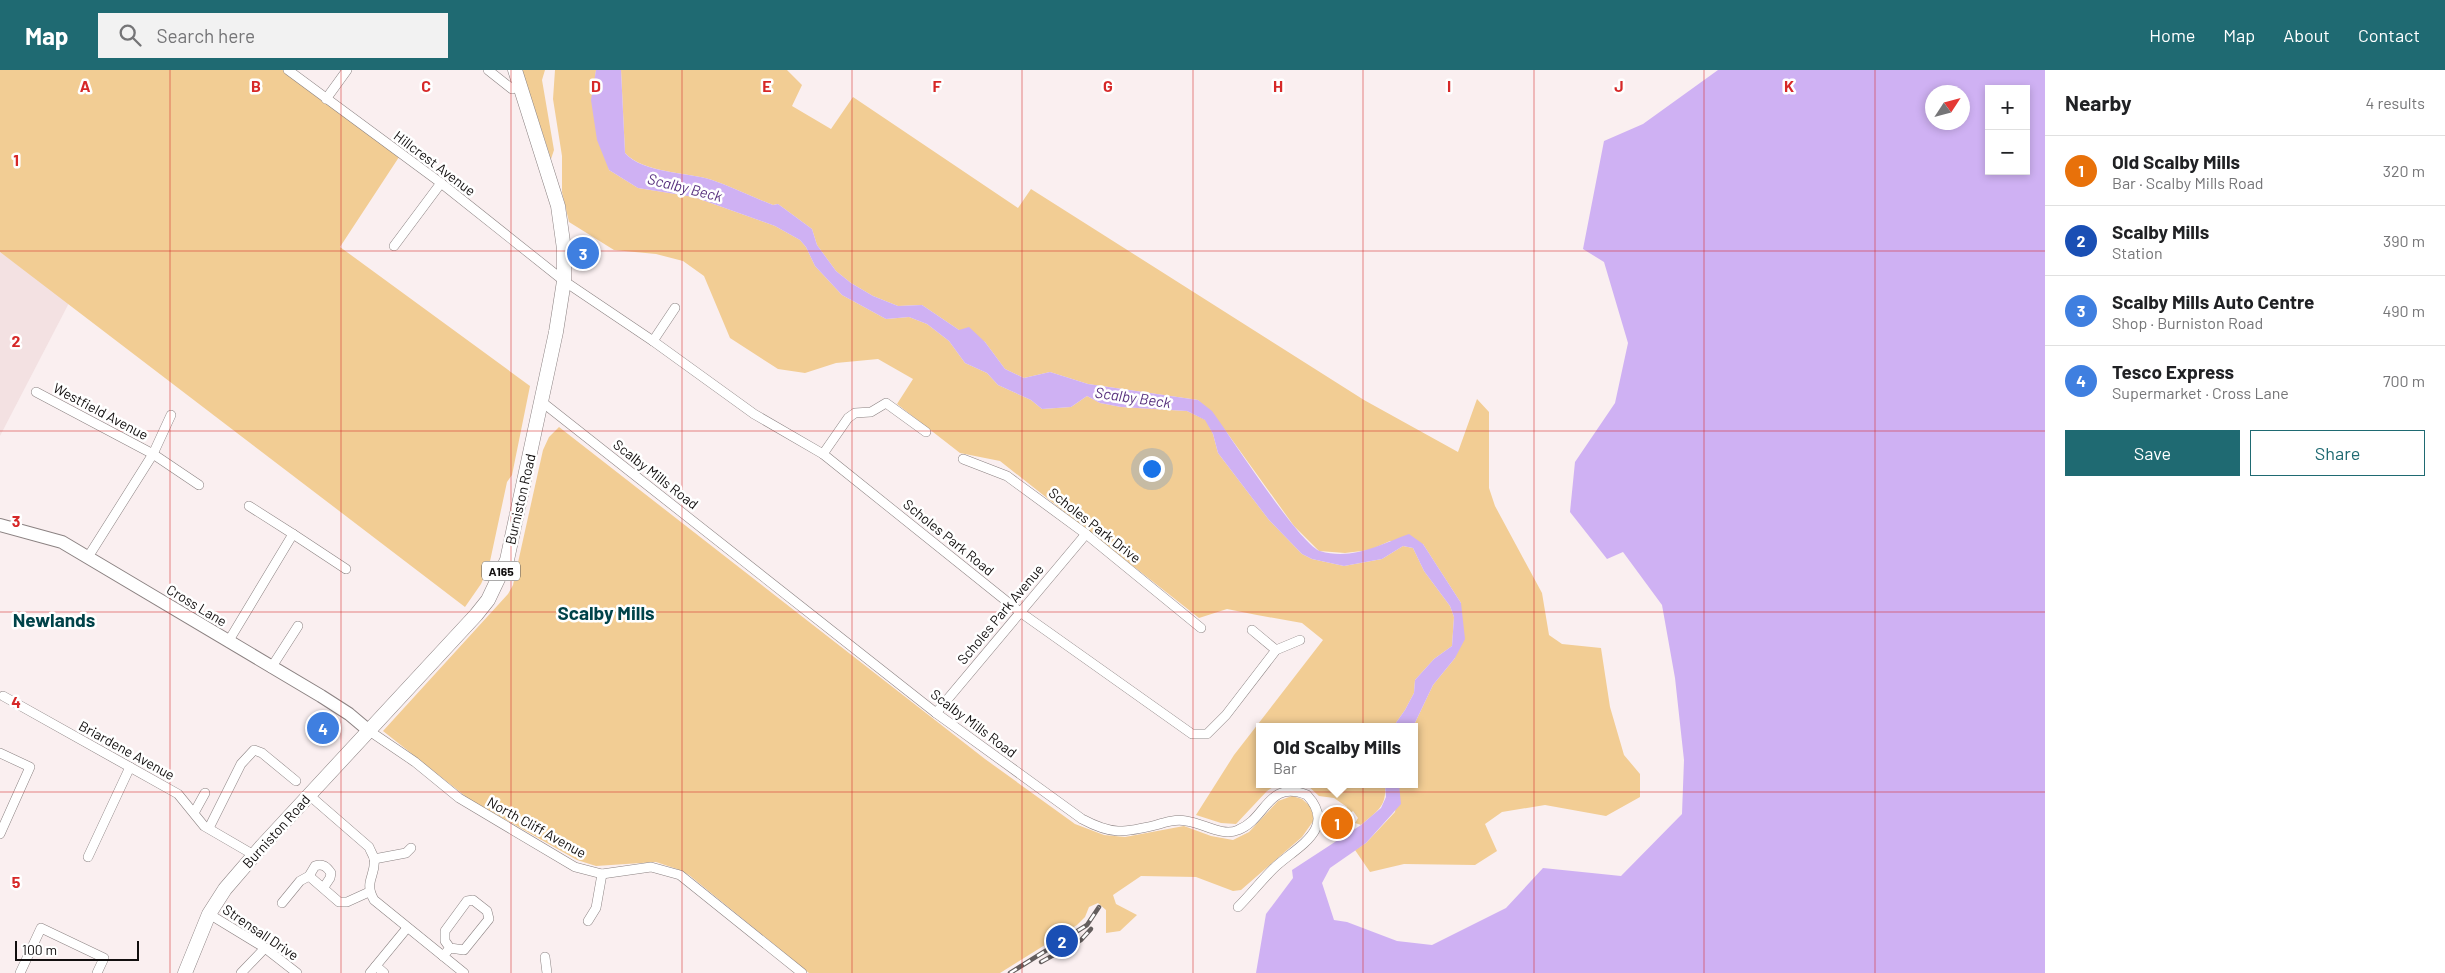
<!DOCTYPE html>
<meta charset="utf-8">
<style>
:root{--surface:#fff;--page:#f2f2f2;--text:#202124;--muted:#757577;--line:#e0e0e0;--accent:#1f6a72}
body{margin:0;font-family:Barlow,sans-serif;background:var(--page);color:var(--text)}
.controls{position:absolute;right:15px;top:15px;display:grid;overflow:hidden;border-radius:0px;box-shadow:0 2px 8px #0003}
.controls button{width:45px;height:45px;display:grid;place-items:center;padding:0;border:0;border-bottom:1px solid var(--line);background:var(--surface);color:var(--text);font:25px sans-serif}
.compass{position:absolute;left:1925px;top:15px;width:45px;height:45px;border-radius:50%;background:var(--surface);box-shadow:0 2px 8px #0003;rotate:54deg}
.scale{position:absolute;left:15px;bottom:12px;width:124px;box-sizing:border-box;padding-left:5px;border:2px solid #110e0e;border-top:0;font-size:14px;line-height:18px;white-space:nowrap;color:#110e0e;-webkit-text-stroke:4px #fff;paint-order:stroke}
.you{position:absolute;left:1151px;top:398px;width:18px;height:18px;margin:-12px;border:4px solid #fff;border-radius:50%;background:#1a73e8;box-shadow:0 0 0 8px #1a73e833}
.badge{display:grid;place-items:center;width:32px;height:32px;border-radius:50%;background:var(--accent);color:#fff;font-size:16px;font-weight:700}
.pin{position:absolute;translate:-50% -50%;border:2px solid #fff;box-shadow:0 1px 5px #0006}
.popup{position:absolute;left:1256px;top:653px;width:162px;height:65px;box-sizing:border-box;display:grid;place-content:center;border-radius:0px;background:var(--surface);filter:drop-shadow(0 1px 4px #0005);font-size:16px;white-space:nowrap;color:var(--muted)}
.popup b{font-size:19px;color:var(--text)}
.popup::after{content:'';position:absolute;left:50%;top:100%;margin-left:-10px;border:10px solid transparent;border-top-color:var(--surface)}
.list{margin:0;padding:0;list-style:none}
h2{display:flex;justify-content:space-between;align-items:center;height:65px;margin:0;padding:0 20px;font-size:21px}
h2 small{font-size:16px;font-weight:400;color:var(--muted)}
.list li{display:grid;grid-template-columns:32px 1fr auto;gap:15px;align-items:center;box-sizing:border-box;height:70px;padding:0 20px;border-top:1px solid var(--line)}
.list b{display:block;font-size:19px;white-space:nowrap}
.list p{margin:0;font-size:16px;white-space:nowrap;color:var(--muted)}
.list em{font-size:16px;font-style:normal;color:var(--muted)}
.actions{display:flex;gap:10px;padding:15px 20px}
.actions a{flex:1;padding:11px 0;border:1px solid var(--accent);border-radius:0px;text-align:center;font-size:18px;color:var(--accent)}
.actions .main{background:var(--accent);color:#fff}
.icon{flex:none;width:28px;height:28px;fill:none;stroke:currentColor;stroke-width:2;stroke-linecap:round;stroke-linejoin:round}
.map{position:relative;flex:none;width:2045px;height:903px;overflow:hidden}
header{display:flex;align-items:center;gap:30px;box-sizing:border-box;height:70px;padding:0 25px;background:var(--accent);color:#fff}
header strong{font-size:24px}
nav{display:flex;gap:28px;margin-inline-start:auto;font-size:18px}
.search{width:350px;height:45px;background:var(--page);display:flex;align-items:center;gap:12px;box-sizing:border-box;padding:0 18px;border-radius:0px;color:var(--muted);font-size:19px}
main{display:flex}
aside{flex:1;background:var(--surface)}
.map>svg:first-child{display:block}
.built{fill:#f3e1e2}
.green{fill:#f2cd94}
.water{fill:#cfb1f3;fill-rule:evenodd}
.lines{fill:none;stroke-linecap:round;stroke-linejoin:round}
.street-casing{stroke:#8b8282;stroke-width:10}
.secondary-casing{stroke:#8b8282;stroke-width:14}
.primary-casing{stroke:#8b8282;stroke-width:15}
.street{stroke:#fff;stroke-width:9}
.secondary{stroke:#fff;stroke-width:12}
.primary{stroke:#fff;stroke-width:14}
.rail-casing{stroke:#645e5e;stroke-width:4.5}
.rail{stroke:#fff;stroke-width:2.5;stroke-dasharray:8;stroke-linecap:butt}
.grid{fill:none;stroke:#d62828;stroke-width:1;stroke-opacity:0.55}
.labels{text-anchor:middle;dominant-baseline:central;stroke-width:5;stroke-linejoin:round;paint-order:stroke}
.shield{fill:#fff;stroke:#585656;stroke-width:1}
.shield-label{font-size:12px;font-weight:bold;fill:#110e0e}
.street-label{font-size:14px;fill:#110e0e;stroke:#fff}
.water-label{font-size:15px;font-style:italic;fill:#58317e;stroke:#fff}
.district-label{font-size:19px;font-weight:bold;fill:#004349;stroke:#fff}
.grid-label{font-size:16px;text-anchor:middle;font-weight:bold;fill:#d62828;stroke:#fff;stroke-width:5;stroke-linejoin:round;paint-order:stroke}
</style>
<header>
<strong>Map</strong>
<div class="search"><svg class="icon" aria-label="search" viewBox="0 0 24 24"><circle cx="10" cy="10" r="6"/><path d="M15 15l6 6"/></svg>Search here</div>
<nav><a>Home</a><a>Map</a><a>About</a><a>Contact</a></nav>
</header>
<main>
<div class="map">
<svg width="2045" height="903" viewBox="0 0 2045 903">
<rect width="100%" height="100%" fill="#faeff0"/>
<path class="built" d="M 0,182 L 69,233 L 0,366 Z"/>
<g class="green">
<path d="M 0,0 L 288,0 L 401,84 L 340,177 L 530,316 L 512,405 L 507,412 L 489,496 L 481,514 L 465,537 L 0,182 Z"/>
<path d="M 522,0 L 545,0 L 542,10 L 554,80 L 551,89 Z"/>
<path d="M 555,0 L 596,0 L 595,9 L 609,100 L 638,118 L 694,127 L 775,156 L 800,170 L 806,177 L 815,196 L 842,225 L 886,249 L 909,247 L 927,254 L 949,271 L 965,293 L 987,303 L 998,315 L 1031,330 L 1042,339 L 1071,337 L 1087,326 L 1100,333 L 1121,337 L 1187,341 L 1206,350 L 1213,364 L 1218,383 L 1269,450 L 1302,484 L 1312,489 L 1344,496 L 1382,489 L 1403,476 L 1413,478 L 1424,501 L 1450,536 L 1454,547 L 1452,576 L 1434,589 L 1415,610 L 1414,623 L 1405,640 L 1393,657 L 1260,657 L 1260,714 L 1278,714 L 1267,721 L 1236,754 L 1221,753 L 1196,745 L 1234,685 L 1323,570 L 1302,553 L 1257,545 L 1227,539 L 1199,548 L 1000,391 L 960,383 L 897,334 L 913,309 L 878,289 L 836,293 L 805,303 L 778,299 L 730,268 L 704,206 L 683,191 L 656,184 L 614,180 L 569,152 L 562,122 L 562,86 L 553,29 Z"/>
<path d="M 621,0 L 787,0 L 802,15 L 792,36 L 831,59 L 853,27 L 1018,138 L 1031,119 L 1364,330 L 1458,382 L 1477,329 L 1489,342 L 1489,418 L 1495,436 L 1542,523 L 1549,565 L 1562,574 L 1601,578 L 1610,637 L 1624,685 L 1640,704 L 1640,727 L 1606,746 L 1545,735 L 1502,742 L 1485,754 L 1497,781 L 1475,795 L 1404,794 L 1370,802 L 1355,780 L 1366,773 L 1395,742 L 1399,714 L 1414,714 L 1413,657 L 1433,615 L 1455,588 L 1461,533 L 1423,474 L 1390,471 L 1370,480 L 1345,483 L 1319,481 L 1294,456 L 1225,360 L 1198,330 L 1088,314 L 1050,302 L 1024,308 L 1005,299 L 985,272 L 959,260 L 922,235 L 898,236 L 873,226 L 851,213 L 836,201 L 817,175 L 812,159 L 778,134 L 773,135 C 752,127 732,117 712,110 C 687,102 643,103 625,83 Z"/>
<path d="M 559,357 L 985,689 L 1075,754 L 1104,765 L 1125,767 L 1184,756 L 1211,766 L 1233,770 L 1249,762 L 1278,731 L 1292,726 L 1302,729 L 1311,737 L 1314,750 L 1302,767 L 1241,820 L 1233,821 L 1196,807 L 1141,806 L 1113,825 L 1116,834 L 1137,845 L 1120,861 L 1106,863 L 1106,840 L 1098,833 L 1089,837 L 1085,847 L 1077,855 L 1000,903 L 809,903 L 689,805 L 677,799 L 656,792 L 596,796 L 577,790 L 469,729 L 383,661 L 508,524 L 513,515 L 543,380 L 549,367 Z"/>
<path d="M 1306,714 L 1385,714 C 1387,737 1377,741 1361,755 L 1355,753 L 1358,748 L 1353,741 L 1349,744 L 1344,741 L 1347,737 L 1334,728 L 1319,726 Z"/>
</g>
<g class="water">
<path d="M 596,0 L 621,0 L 625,83 C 642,103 687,102 712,110 C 732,117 752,127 773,135 L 778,134 L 812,159 L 817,175 L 836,201 L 851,213 L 873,226 L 898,236 L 922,235 L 959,260 L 969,257 L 985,272 L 1005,299 L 1024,308 L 1050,302 L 1088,314 L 1198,330 L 1212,341 C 1229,364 1300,475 1320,481 C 1352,491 1381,474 1409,464 L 1423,474 L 1461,533 L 1465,569 L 1455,588 L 1433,615 L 1413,657 L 1393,657 L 1405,640 L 1414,623 L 1415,610 L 1434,589 L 1452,576 L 1454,547 L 1450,536 L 1424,501 L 1413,478 L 1403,476 L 1382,489 L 1344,496 L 1312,489 L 1302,484 L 1269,450 L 1218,383 L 1213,364 L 1205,350 L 1187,341 L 1121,337 L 1100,333 L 1087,326 L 1071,337 L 1042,339 L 1031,330 L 998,315 L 987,303 L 965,293 L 949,271 L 927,254 L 909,247 L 886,249 L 842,225 L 815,196 L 806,177 L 800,170 L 775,156 L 694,127 L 638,118 L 609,100 L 597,70 L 591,30 Z"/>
<path d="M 1718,0 L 2045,0 L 2045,903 L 1256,903 L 1266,844 L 1293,808 L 1292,800 L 1361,755 L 1381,738 L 1386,727 L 1385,714 L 1399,714 L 1401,734 L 1366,773 L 1330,798 L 1322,813 L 1334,850 L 1347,852 L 1397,871 L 1432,875 L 1506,838 L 1543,798 L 1621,806 L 1682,744 L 1684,690 L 1675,608 L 1662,535 L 1623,482 L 1607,489 L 1570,442 L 1575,392 L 1615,333 L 1628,273 L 1604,192 L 1583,179 L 1604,71 L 1643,54 ZM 1989,19 L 2026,19 L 2026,101 L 1989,101 ZM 1962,22 L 1962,52 L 1932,52 L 1932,22 Z"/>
</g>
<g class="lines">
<defs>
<g id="street">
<path d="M 288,0 L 441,113 L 564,211 L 653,271 L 754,344 L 823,384 L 1020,542 L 1192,664 L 1207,664 L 1226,645 L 1276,580 L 1300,570"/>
<path d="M 488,0 L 512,19 L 519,17"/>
<path d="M 326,29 L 347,0"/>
<path d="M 394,176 L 441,113"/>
<path d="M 653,271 L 675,238"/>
<path d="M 36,322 L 153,384 L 199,415"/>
<path d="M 542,332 L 936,643 L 1082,749 C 1112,765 1123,763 1156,755 C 1166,752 1176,749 1186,751 C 1203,753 1222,767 1238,760 C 1267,749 1267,709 1307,725 C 1339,760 1294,778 1273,799 C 1261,811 1250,825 1238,837"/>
<path d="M 823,384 L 848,348 L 855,343 L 871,342 L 886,333 L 926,362"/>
<path d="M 963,389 L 1007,406 L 1086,464 L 1201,558"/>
<path d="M 293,464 L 346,499"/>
<path d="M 88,487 L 153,384 L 171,345"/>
<path d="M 1252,560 L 1276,580"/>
<path d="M 228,572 L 293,464 L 249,436"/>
<path d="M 271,598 L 298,556"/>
<path d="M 3,626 L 178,724 L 204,756 L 254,785"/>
<path d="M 936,643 L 1086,464"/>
<path d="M 368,660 L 415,692 L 459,728 L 575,797 L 602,804 L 651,797 L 680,805 L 802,903"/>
<path d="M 0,683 L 30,697 L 0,764"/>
<path d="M 309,725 L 369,777 C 370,780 373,785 374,788 C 377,805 363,811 374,830 L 464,903"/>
<path d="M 194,743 L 205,723"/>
<path d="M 209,758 L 241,694 L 254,680 L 262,683 L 296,711"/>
<path d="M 88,787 L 130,697"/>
<path d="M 374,789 L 406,783 L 411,778"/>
<path d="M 324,817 L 330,808 L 331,803 C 327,797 323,793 315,796 L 309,806 L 339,832 L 347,832 L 369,822"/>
<path d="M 282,833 L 300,811 L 309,806"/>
<path d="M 209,844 L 265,878 L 297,903"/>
<path d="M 588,851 L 596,838 L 602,804"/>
<path d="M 443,886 L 450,878 L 445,871 L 445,861 L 467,831 L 473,830 L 487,841 L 489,849 L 464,880 L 450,878"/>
<path d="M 545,887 L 547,903"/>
<path d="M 376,896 L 384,903"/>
<path d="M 20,903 L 41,858 L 104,888 L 97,903"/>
<path d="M 241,903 L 265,878"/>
<path d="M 370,903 L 407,858"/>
</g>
<path id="secondary" d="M 0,455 L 62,472 L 321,626 L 349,644 L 368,660"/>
<path id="primary" d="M 185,903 L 209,844 L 225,819 L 262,776 L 476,545 L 488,530 L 507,490 L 556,262 L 564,211 L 564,179 L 558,136 L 515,0"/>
</defs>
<use href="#street" class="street-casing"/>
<use href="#secondary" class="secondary-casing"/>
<use href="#primary" class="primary-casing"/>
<use href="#street" class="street"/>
<use href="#secondary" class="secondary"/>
<use href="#primary" class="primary"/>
<defs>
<g id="rail">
<path d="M 1041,892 L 1081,870 L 1091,859"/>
<path d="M 1010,903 L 1087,855 L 1099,837"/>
</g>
</defs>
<use href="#rail" class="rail-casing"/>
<use href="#rail" class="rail"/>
</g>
<path class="grid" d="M 170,0 L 170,903M 341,0 L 341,903M 511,0 L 511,903M 682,0 L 682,903M 852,0 L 852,903M 1022,0 L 1022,903M 1193,0 L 1193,903M 1363,0 L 1363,903M 1534,0 L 1534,903M 1704,0 L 1704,903M 1875,0 L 1875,903M 0,181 L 2045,181M 0,361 L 2045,361M 0,542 L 2045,542M 0,722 L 2045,722"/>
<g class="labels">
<rect class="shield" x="482" y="491.5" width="38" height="19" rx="4"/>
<g class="shield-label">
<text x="501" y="501">A165</text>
</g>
<g class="street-label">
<text transform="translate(435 93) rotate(37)">Hillcrest Avenue</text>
<text transform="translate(101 341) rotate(28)">Westfield Avenue</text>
<text transform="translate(656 404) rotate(38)">Scalby Mills Road</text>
<text transform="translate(520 429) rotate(-77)">Burniston Road</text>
<text transform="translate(1095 455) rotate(38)">Scholes Park Drive</text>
<text transform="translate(949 467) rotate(39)">Scholes Park Road</text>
<text transform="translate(197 535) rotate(31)">Cross Lane</text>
<text transform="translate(1000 544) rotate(-50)">Scholes Park Avenue</text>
<text transform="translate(974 653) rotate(37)">Scalby Mills Road</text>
<text transform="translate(127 680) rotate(29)">Briardene Avenue</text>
<text transform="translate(537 757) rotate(29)">North Cliff Avenue</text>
<text transform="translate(276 761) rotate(-48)">Burniston Road</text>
<text transform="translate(261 862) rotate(34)">Strensall Drive</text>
</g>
<g class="water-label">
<text transform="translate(685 117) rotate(14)">Scalby Beck</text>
<text transform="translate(1133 327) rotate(8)">Scalby Beck</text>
</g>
<g class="district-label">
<text x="606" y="542">Scalby Mills</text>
<text x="54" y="549">Newlands</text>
</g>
</g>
<g class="grid-label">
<text x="85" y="22">A</text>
<text x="256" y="22">B</text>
<text x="426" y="22">C</text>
<text x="596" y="22">D</text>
<text x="767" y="22">E</text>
<text x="937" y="22">F</text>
<text x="1108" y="22">G</text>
<text x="1278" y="22">H</text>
<text x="1449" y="22">I</text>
<text x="1619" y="22">J</text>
<text x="1789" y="22">K</text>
<text x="16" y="96">1</text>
<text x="16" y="277">2</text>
<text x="16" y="457">3</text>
<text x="16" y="638">4</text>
<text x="16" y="818">5</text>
</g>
</svg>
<div class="controls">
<button>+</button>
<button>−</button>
</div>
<svg class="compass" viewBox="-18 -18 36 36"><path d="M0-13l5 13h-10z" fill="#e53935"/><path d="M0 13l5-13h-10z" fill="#757577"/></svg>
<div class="scale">100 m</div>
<div class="you"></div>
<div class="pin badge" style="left:1337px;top:753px;background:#e8710a">1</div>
<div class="popup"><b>Old Scalby Mills</b>Bar</div>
<div class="pin badge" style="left:1062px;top:871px;background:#1a4fb4">2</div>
<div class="pin badge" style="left:583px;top:183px;background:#3f7fe0">3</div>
<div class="pin badge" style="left:323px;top:658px;background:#3f7fe0">4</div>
</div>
<aside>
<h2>Nearby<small>4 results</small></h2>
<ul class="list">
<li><span class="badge" style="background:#e8710a">1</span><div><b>Old Scalby Mills</b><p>Bar · Scalby Mills Road</p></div><em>320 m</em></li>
<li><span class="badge" style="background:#1a4fb4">2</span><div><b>Scalby Mills</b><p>Station</p></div><em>390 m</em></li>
<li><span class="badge" style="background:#3f7fe0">3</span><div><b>Scalby Mills Auto Centre</b><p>Shop · Burniston Road</p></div><em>490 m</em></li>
<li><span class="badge" style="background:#3f7fe0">4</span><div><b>Tesco Express</b><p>Supermarket · Cross Lane</p></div><em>700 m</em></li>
</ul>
<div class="actions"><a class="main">Save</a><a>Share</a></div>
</aside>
</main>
